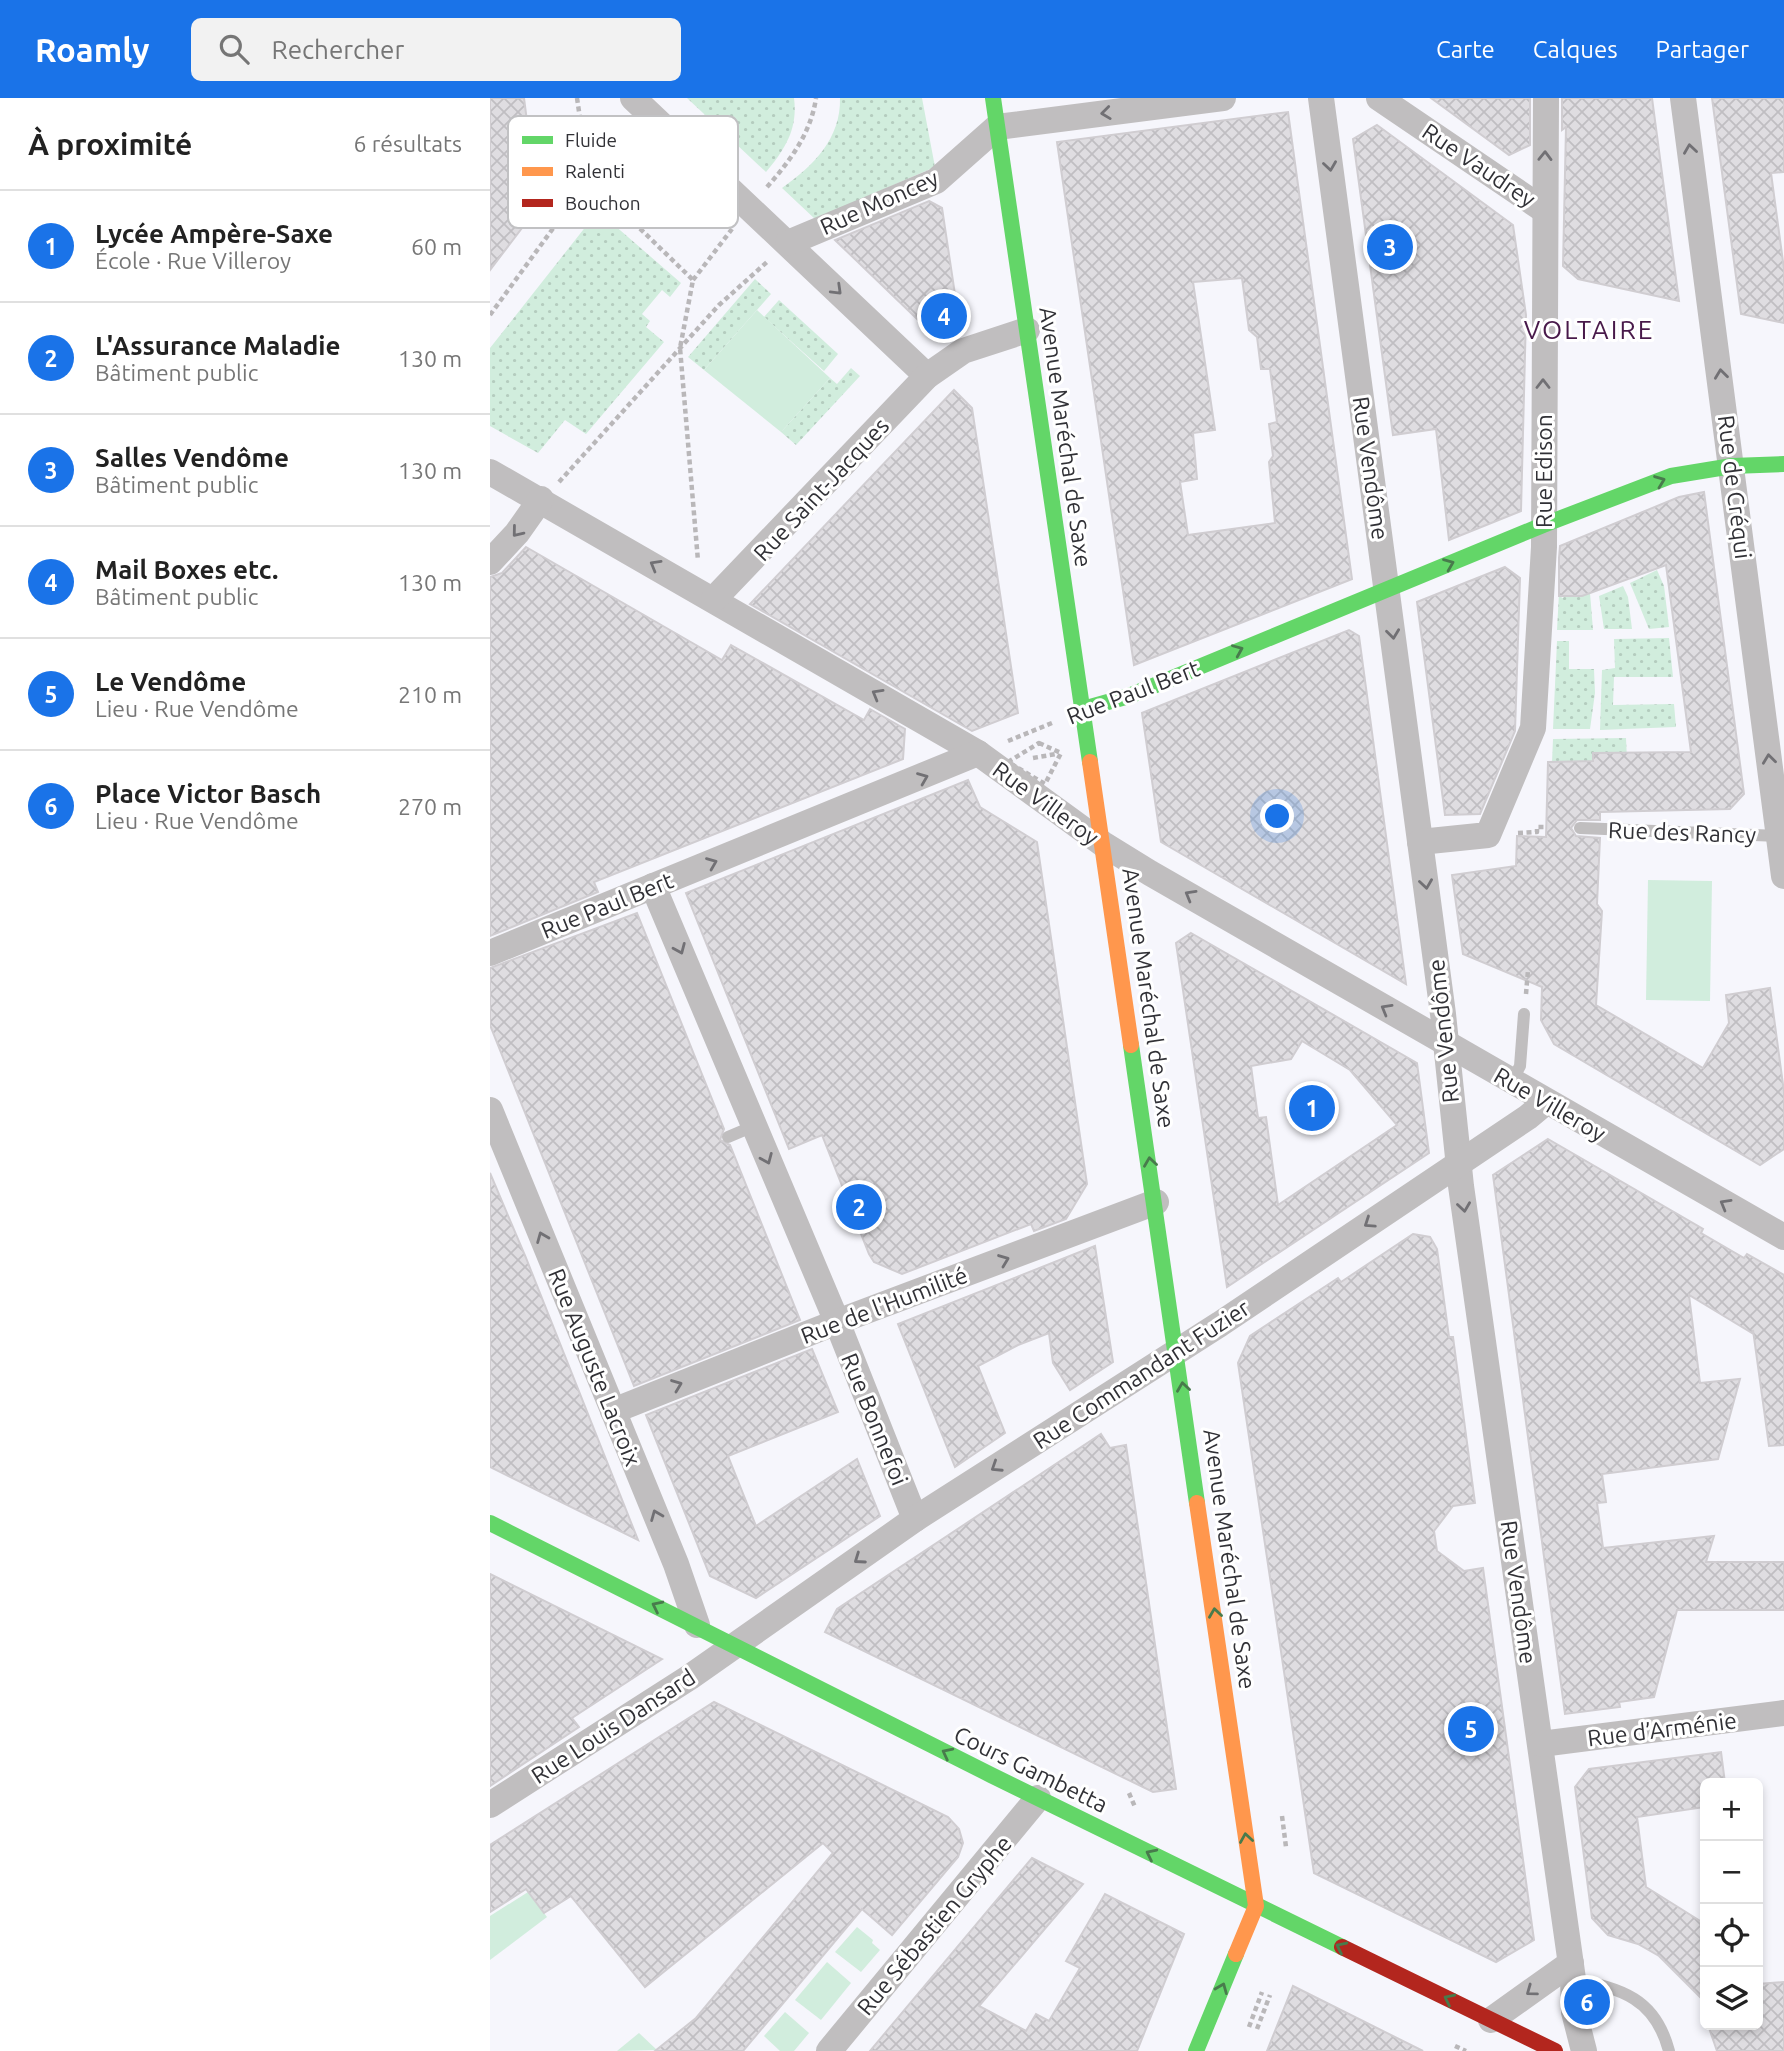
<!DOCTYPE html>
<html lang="fr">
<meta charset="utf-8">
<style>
:root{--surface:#fff;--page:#f2f2f2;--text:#222;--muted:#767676;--line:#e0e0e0;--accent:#1a73e8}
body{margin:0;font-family:Ubuntu,sans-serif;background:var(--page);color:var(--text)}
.controls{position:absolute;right:21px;bottom:21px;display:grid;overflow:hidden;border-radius:10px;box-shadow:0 4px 10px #0003}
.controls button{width:63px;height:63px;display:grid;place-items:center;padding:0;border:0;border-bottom:2px solid var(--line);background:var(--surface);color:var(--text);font:35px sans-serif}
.you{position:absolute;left:788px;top:719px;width:24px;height:24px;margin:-18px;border:5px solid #fff;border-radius:50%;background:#1a73e8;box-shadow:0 0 0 10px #1a73e833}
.badge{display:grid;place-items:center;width:46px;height:46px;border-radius:50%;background:var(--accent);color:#fff;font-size:23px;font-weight:700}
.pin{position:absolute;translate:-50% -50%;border:4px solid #fff;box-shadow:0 2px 7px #0006}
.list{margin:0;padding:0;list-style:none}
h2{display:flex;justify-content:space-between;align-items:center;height:91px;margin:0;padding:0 28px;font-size:30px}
h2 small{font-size:23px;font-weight:400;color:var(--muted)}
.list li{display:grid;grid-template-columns:46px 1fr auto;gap:21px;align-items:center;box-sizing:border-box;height:112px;padding:0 28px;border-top:2px solid var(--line)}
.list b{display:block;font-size:26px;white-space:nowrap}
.list p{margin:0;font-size:23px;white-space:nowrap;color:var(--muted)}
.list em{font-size:23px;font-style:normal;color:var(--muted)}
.icon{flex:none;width:38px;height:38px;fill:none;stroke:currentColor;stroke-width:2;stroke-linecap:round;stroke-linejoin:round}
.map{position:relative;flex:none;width:1294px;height:1953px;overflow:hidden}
header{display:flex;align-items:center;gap:42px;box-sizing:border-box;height:98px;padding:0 35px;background:var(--accent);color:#fff}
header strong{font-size:33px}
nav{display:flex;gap:38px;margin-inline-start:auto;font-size:24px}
.search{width:490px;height:63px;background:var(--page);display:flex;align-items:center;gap:18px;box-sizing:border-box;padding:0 24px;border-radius:10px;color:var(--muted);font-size:26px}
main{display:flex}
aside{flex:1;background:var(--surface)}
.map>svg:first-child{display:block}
.grass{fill:url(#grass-dots)}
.garden{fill:#d1eddd}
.building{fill:url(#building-cross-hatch);stroke:#d0cdd1;stroke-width:2;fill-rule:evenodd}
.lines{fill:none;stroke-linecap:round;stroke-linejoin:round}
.path{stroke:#b9b7b9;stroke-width:4.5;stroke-dasharray:5 3.5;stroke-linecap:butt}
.lane{stroke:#c0bebf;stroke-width:12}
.street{stroke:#c0bebf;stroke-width:26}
.fast{stroke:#63d668;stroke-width:16}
.slow{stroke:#ff974d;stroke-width:16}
.jam{stroke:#b3261e;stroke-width:16}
.oneway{stroke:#717074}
.oneway2{stroke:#487b4c}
.labels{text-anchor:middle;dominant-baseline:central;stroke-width:6;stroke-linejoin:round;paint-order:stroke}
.street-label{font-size:23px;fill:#313136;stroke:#fff}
.quarter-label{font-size:26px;letter-spacing:2px;fill:#48194a;stroke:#fff}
.key{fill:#fff;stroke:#c1c1c3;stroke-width:2}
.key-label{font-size:19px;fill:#313136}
</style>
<header>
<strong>Roamly</strong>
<div class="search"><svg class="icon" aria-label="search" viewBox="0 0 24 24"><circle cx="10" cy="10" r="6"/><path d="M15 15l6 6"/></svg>Rechercher</div>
<nav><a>Carte</a><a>Calques</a><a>Partager</a></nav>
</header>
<main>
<aside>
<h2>À proximité<small>6 résultats</small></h2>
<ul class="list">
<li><span class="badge">1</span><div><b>Lycée Ampère-Saxe</b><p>École · Rue Villeroy</p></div><em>60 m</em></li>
<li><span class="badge">2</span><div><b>L'Assurance Maladie</b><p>Bâtiment public</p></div><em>130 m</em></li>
<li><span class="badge">3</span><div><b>Salles Vendôme</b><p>Bâtiment public</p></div><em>130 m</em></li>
<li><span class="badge">4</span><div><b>Mail Boxes etc.</b><p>Bâtiment public</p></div><em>130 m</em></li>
<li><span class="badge">5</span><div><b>Le Vendôme</b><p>Lieu · Rue Vendôme</p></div><em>210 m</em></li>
<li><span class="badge">6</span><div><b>Place Victor Basch</b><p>Lieu · Rue Vendôme</p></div><em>270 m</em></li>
</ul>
</aside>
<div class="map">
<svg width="1294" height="1953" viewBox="0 0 1294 1953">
<defs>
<pattern id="grass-dots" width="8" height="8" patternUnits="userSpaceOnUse" patternTransform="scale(1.75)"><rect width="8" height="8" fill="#d1eddd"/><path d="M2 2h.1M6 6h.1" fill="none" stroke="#b4ccbe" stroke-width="1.8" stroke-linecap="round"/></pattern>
<pattern id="building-cross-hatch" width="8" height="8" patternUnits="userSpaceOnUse" patternTransform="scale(1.75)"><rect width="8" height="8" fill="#dfdde1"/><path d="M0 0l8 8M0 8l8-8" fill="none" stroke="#c0bec2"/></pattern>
</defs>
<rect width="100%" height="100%" fill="#f6f6fc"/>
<g class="grass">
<path d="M 197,0 L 304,0 C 308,31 295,51 276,74 Z"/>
<path d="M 350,0 L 432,0 L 445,69 L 325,121 L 292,90 C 323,68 351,41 350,0 Z"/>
<path d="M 108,113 L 191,185 L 180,199 L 172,192 L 152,216 L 160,223 L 156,229 L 174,244 L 96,336 L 75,322 L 48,355 L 0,328 L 0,250 Z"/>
<path d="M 265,181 L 281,196 L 214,272 L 198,259 Z"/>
<path d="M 289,202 L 348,256 L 334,273 L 274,219 Z"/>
<path d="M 361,270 L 370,278 L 306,347 L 291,334 L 340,280 L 347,286 Z"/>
<path d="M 1167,472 L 1174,488 L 1179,529 L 1159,531 L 1140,485 Z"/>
<path d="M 1133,488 L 1138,499 L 1142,531 L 1114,531 L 1109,498 Z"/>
<path d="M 1085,494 L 1089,498 L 1100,495 L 1103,532 L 1067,532 L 1069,495 L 1072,500 Z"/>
<path d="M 1179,540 L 1183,579 L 1124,579 L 1123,607 L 1184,606 L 1186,629 L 1110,632 L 1112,572 L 1125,570 L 1124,541 Z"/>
<path d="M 1067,543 L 1079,543 L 1079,571 L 1104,571 L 1105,595 L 1100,631 L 1063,631 Z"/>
<path d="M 1136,640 L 1137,662 L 1130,655 L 1103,655 L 1103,663 L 1062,664 L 1063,641 Z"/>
</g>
<g class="garden">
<path d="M 267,212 L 340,280 L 291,334 L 214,272 Z"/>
<path d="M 1158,782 L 1222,783 L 1220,903 L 1156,902 Z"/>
<path d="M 38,1794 L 57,1819 L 0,1862 L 0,1818 Z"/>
<path d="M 367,1829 L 383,1842 L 382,1845 L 390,1852 L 371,1874 L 345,1854 Z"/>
<path d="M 337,1864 L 361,1885 L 331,1922 L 305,1902 Z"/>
<path d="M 295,1914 L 319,1935 L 304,1953 L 290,1953 L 274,1938 Z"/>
<path d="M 149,1935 L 167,1952 L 127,1953 Z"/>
</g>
<g class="building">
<path d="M 0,0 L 34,0 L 48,109 L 0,172 Z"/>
<path d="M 941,0 L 1040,0 L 1040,47 L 1019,57 Z"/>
<path d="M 1072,0 L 1162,0 L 1189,203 L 1088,181 L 1073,168 L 1076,29 L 1072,32 Z"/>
<path d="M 1222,0 L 1294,0 L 1294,74 L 1281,75 L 1294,171 L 1294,225 L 1251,216 Z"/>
<path d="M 798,14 L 862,481 L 644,567 L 567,44 ZM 752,180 L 759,232 L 767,239 L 771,271 L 780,271 L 787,324 L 779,326 L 783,358 L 779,364 L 785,425 L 698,437 L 690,384 L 707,381 L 703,335 L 725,332 L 703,184 Z"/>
<path d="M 887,27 L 1023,127 L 1036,217 L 1031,413 L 959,442 L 946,331 L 903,337 L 863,41 Z"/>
<path d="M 439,103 L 452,110 L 469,223 L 450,243 L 345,142 Z"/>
<path d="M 464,292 L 482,310 L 528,615 L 482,633 L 260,506 Z"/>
<path d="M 1214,394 L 1254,696 L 1240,711 L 1110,714 L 1110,722 L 1087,722 L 1081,730 L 1086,738 L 1110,740 L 1107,806 L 1112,813 L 1106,907 L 1213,970 L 1239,925 L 1236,897 L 1280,890 L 1294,994 L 1294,1051 L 1270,1067 L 1064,946 L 1051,922 L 1052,889 L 973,856 L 962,777 L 1026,768 L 1027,738 L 1056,739 L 1058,664 L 1103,663 L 1103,655 L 1201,654 L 1176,467 L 1092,498 L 1069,498 L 1069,460 L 1070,448 L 1189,399 Z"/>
<path d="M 36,449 L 232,562 L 241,547 L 374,622 L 380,611 L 415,631 L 413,661 L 104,784 L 108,794 L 0,838 L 0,479 L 12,475 Z"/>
<path d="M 1015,469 L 1030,480 L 1025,633 L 990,716 L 955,717 L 927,504 Z"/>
<path d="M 859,532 L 869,538 L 916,886 L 671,744 L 652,615 Z"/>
<path d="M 478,682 L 490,709 L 547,744 L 597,1086 L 576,1121 L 544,1133 L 541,1126 L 412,1176 L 384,1164 L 379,1156 L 332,1037 L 299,1051 L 196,795 Z"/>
<path d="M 147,815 L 234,1031 L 230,1042 L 240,1047 L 310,1222 L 144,1288 L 0,927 L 0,870 Z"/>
<path d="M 701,835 L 927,965 L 939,1055 L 737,1189 L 686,845 ZM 812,943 L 860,972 L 907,1027 L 788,1107 L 776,1019 L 768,1020 L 761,968 L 801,961 Z"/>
<path d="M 1058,1041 L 1213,1131 L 1211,1135 L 1254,1160 L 1257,1156 L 1294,1177 L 1294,1347 L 1279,1348 L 1263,1232 L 1262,1235 L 1199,1197 L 1210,1285 L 1250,1281 L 1228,1361 L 1112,1376 L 1116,1404 L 1107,1405 L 1113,1450 L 1224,1438 L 1216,1464 L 1294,1464 L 1294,1512 L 1187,1512 L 1164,1599 L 1129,1604 L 1130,1609 L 1075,1616 L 1003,1077 Z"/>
<path d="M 0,1075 L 36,1160 L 148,1442 L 0,1369 Z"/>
<path d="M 923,1136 L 940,1139 L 947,1151 L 959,1239 L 963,1239 L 985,1405 L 963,1408 L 944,1433 L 947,1453 L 974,1473 L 993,1470 L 1044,1842 L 1006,1864 L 824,1775 L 748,1265 L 760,1238 L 848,1180 L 851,1184 Z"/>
<path d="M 605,1148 L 623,1264 L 580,1292 L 563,1265 L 559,1235 L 528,1247 L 488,1268 L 515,1335 L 465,1369 L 408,1226 Z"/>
<path d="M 322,1251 L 348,1314 L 238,1358 L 266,1428 L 367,1361 L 390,1418 L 266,1500 L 220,1478 L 156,1317 Z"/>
<path d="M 611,1336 L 620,1350 L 636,1347 L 686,1691 L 663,1694 L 335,1534 L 347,1511 Z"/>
<path d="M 0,1476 L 172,1561 L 82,1620 L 89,1629 L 0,1688 Z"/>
<path d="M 224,1604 L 458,1719 L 469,1731 L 473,1745 L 468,1759 L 402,1837 L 372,1811 L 253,1953 L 165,1953 L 206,1920 L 343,1755 L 333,1745 L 155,1889 L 81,1798 L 54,1815 L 36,1791 L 0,1814 L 0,1747 Z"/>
<path d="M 1231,1654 L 1235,1685 L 1215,1685 L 1215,1709 L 1147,1719 L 1156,1789 L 1215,1826 L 1215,1904 L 1169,1858 L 1148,1846 L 1118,1837 L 1102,1820 L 1085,1689 L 1099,1671 Z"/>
<path d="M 542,1760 L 593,1786 L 489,1908 L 536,1933 L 546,1916 L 559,1923 L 590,1870 L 576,1863 L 615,1796 L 694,1836 L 647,1953 L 380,1953 Z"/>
<path d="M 1294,1884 L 1294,1953 L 1227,1953 L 1218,1927 L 1268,1927 L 1268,1886 Z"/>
<path d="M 803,1888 L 933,1953 L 777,1953 Z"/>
</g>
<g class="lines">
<g class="path">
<path d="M 87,0 L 99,81 L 203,182 L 190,250 L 208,463"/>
<path d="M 277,89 C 300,63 321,35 326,0"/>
<path d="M 203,182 L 242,131"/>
<path d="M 0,217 L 99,81 L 133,26"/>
<path d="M 69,384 L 229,207 L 277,164"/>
<path d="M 518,643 L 562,625"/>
<path d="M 549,645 L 571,655 L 555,686 L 518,664 Z"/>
<path d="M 543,660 L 566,656"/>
<path d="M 1028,735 L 1047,734 L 1047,729 L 1057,729"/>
<path d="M 1036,896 L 1038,872"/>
<path d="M 639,1695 L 645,1709"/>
<path d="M 792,1718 L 796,1749"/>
<path d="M 759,1929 L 772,1894"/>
<path d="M 767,1931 L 780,1897"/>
<path d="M 965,1948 L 976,1953"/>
</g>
<g class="lane">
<path d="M 1090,730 L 1289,738"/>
<path d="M 1022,983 L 1030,968 L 1034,916"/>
<path d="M 238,1039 L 264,1028"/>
<path d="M 1083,1881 C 1132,1891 1165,1900 1179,1953"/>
</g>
<g class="street">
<path d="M 143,0 L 437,278"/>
<path d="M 831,0 L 953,916 L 971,1088 L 1083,1881 L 1084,1914 L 1094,1953"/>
<path d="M 889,0 L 1054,112"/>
<path d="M 1193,0 L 1294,778"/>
<path d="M 298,145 L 446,83 L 507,29 L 733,0"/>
<path d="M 0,374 L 488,655 L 613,746 L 660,775 L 1294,1139"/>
<path d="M 0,464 L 27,435 L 51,401"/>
<path d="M 224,501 L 437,278 L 473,253 L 537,232"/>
<path d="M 930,744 L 998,737 L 1043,630 L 1054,449 L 1056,0"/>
<path d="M 163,788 L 347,1224 L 425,1421"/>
<path d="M 0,855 L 488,655"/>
<path d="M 0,1012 L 186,1466 L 207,1527"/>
<path d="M 123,1313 L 347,1224 L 666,1104"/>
<path d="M 1051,1646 L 1294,1615"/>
<path d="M 0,1707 L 200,1579 L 425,1421 L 730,1226 L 1038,1019 L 1056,1004"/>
<path d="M 1001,1922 L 1081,1865"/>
<path d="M 339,1953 L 548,1700"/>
</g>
<g class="fast">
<path d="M 503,0 L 600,664"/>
<path d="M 593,611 L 639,598 L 1053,427 L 1181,378 L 1242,368 L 1294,366"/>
<path d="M 641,947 L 707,1405"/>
<path d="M 0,1425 L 501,1677 L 852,1849"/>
<path d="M 706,1953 L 746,1856"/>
</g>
<g class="slow">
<path d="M 600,664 L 641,947"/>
<path d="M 707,1405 L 766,1808 L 746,1856"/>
</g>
<path class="jam" d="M 852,1849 L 1065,1953"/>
</g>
<defs><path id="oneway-chevron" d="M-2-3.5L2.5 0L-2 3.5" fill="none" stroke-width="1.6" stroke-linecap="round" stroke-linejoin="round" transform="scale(1.75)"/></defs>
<g class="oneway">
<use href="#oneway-chevron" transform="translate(616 15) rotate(173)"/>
<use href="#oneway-chevron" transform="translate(1200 51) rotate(-98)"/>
<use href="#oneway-chevron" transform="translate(1055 58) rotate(-89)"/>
<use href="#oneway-chevron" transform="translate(840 68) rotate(82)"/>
<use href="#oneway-chevron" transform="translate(347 192) rotate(44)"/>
<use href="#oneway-chevron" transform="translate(1231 276) rotate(-97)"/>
<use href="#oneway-chevron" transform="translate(1053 286) rotate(-90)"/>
<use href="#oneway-chevron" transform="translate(27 434) rotate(129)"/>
<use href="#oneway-chevron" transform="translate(165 467) rotate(-150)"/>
<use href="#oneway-chevron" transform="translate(903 536) rotate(83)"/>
<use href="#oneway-chevron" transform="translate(387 596) rotate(-150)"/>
<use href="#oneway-chevron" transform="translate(1279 661) rotate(-97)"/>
<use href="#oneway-chevron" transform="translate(433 680) rotate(-22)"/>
<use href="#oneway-chevron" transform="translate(222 765) rotate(-22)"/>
<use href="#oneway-chevron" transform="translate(936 786) rotate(82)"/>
<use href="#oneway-chevron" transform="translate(700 797) rotate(-150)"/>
<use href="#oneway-chevron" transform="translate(190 851) rotate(67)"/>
<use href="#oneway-chevron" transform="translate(896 911) rotate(-150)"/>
<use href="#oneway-chevron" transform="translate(277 1061) rotate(67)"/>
<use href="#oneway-chevron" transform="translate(1235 1106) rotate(-150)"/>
<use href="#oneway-chevron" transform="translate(974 1109) rotate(82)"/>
<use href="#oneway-chevron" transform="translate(879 1125) rotate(146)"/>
<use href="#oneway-chevron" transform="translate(52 1139) rotate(-112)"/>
<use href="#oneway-chevron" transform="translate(514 1162) rotate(-21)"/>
<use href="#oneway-chevron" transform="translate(187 1287) rotate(-21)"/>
<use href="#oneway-chevron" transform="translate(506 1369) rotate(147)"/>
<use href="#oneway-chevron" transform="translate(166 1417) rotate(-112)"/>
<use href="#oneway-chevron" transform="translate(369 1461) rotate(145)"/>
<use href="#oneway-chevron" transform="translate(1041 1893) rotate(144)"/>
</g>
<g class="oneway2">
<use href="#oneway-chevron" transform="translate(1170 383) rotate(-21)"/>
<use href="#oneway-chevron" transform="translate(959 466) rotate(-22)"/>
<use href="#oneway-chevron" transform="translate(748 552) rotate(-23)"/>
<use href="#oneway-chevron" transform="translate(660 1064) rotate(-98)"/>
<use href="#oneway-chevron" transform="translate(693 1289) rotate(-98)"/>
<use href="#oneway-chevron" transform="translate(167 1508) rotate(-154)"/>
<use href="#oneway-chevron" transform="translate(725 1515) rotate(-98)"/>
<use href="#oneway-chevron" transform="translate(457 1655) rotate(-153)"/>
<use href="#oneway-chevron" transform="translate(756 1740) rotate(-99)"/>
<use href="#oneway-chevron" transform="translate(661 1756) rotate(-154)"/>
<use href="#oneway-chevron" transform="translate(851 1849) rotate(-154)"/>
<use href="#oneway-chevron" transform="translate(732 1890) rotate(-68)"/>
<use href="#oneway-chevron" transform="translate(959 1901) rotate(-154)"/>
</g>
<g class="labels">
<g class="street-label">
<text transform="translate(989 67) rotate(34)">Rue Vaudrey</text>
<text transform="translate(389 104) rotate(-24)">Rue Moncey</text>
<text transform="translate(576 339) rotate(82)">Avenue Maréchal de Saxe</text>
<text transform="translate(881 370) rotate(82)">Rue Vendôme</text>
<text transform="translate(1053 373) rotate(-90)">Rue Edison</text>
<text transform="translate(1245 389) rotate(83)">Rue de Créqui</text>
<text transform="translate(331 391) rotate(-47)">Rue Saint-Jacques</text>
<text transform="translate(643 594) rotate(-21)">Rue Paul Bert</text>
<text transform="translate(556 705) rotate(36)">Rue Villeroy</text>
<text transform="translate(1192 734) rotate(2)">Rue des Rancy</text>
<text transform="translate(117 807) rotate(-22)">Rue Paul Bert</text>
<text transform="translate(659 900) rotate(82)">Avenue Maréchal de Saxe</text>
<text transform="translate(953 933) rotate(-96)">Rue Vendôme</text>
<text transform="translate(1060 1006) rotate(30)">Rue Villeroy</text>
<text transform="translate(394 1207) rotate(-21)">Rue de l'Humilité</text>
<text transform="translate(105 1269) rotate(68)">Rue Auguste Lacroix</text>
<text transform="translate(651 1276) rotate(-33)">Rue Commandant Fuzier</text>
<text transform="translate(385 1321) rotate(68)">Rue Bonnefoi</text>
<text transform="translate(740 1461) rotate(82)">Avenue Maréchal de Saxe</text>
<text transform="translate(1029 1494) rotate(82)">Rue Vendôme</text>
<text transform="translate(123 1628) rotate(-33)">Rue Louis Dansard</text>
<text transform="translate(1172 1631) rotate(-7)">Rue d’Arménie</text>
<text transform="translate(541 1671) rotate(26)">Cours Gambetta</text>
<text transform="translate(444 1827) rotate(-50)">Rue Sébastien Gryphe</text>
</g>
<g class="quarter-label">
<text x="1099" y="231">VOLTAIRE</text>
</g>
</g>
<rect x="18" y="18" width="230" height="112" rx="10" class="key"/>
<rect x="32" y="38" width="31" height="8" fill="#63d668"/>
<rect x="32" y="69" width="31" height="9" fill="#ff974d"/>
<rect x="32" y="101" width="31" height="8" fill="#b3261e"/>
<g class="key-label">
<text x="75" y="49">Fluide</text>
<text x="75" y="80">Ralenti</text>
<text x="75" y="112">Bouchon</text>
</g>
</svg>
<div class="controls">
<button>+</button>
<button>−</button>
<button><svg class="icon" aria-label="locate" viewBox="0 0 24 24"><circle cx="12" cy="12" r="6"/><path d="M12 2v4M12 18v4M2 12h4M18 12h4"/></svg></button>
<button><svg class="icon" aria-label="layers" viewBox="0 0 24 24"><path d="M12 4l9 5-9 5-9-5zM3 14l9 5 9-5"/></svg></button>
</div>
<div class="you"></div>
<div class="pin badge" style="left:822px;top:1010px">1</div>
<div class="pin badge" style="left:369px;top:1109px">2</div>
<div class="pin badge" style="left:900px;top:149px">3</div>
<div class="pin badge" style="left:454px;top:218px">4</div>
<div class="pin badge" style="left:981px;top:1631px">5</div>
<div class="pin badge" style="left:1097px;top:1904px">6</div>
</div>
</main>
